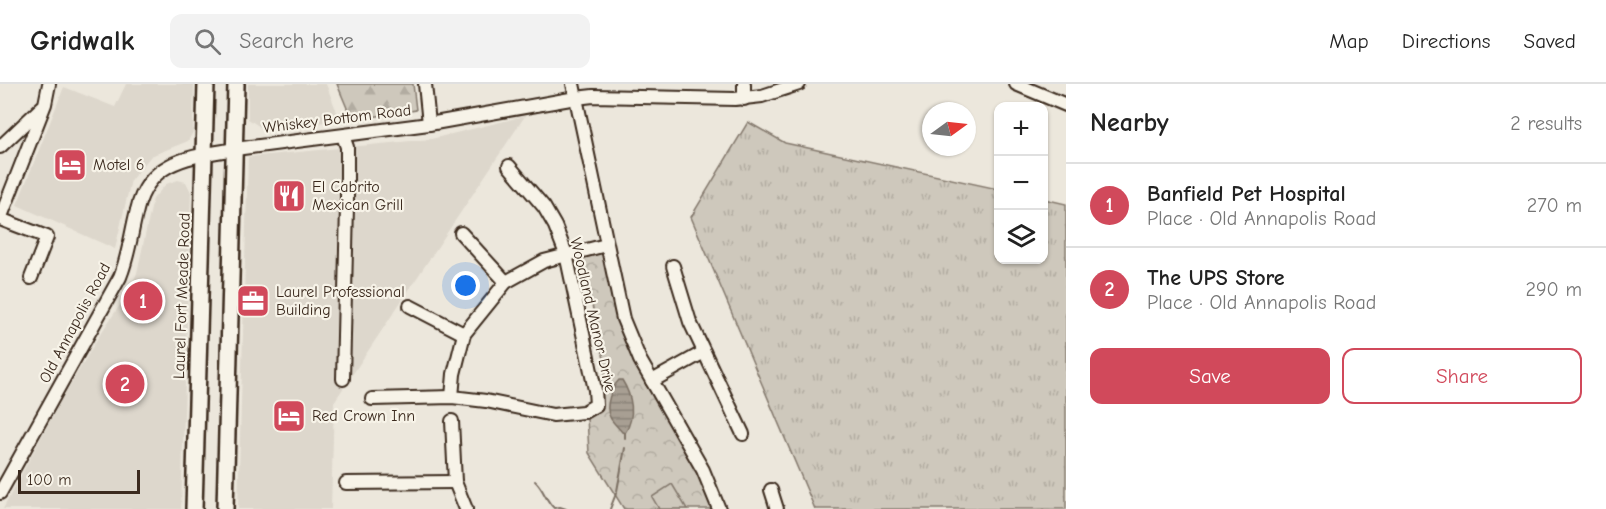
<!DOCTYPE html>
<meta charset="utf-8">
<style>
:root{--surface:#fff;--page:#f2f2f2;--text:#222;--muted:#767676;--line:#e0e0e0;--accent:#d1495b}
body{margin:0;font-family:"Comic Neue",sans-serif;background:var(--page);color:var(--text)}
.controls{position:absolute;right:18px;top:18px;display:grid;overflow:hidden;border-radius:12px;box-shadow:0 2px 4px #0004}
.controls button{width:54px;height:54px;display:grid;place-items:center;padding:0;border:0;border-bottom:2px solid var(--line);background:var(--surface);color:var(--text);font:30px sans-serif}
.compass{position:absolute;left:922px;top:18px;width:54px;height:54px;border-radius:50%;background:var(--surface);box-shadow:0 2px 4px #0004;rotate:75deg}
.scale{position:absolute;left:18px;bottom:15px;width:122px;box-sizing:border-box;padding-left:6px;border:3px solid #3b2a1e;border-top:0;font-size:16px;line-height:21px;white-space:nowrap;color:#3b2a1e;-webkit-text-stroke:4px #f7f3e8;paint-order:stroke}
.you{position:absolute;left:466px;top:202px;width:21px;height:21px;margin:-15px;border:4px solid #fff;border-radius:50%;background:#1a73e8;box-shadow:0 0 0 9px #1a73e833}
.badge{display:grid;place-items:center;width:39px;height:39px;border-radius:50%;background:var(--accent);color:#fff;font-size:20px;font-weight:700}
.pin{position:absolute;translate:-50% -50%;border:3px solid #fff;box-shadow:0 2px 6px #0006}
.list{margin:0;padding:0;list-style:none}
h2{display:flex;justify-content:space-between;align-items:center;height:78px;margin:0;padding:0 24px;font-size:26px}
h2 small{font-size:20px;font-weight:400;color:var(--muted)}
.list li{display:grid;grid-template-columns:39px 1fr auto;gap:18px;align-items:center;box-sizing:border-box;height:84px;padding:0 24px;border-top:2px solid var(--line)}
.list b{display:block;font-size:22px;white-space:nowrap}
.list p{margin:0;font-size:20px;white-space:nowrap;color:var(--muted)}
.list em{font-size:20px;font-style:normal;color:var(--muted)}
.actions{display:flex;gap:12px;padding:18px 24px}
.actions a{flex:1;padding:14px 0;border:2px solid var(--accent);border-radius:12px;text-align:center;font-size:21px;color:var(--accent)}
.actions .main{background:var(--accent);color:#fff}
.icon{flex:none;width:33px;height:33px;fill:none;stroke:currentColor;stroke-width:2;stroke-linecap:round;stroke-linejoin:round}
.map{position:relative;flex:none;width:1066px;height:425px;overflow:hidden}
header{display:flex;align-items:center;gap:36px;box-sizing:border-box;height:84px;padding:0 30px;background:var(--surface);border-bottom:2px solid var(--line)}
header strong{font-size:28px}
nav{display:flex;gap:33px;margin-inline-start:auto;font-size:21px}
.search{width:420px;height:54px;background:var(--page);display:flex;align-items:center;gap:15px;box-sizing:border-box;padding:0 21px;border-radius:12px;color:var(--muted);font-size:22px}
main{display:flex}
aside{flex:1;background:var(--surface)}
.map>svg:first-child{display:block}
.built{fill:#ddd7cc}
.grass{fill:url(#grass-tufts);stroke:#84796d;stroke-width:1.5}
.forest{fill:url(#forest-firs);stroke:#84796d;stroke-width:1.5}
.park{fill:url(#park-crowns);stroke:#84796d;stroke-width:1.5}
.pitch{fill:#cec8bc;stroke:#84796d;stroke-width:1.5}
.water{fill:url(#water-rules);stroke:#7c7064;stroke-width:1.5}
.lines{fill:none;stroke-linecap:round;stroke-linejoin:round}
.stream{stroke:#7c7064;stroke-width:2}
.minor-casing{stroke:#3b2a1e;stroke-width:16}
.major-casing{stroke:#3b2a1e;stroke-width:20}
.minor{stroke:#f7f3e8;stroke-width:12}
.major{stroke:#f7f3e8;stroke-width:15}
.labels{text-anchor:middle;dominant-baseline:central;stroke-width:4.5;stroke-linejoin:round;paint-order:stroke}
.street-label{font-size:16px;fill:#3b2a1e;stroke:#f7f3e8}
.poi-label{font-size:16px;fill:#3b2a1e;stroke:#f7f3e8;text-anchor:start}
</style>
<header>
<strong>Gridwalk</strong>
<div class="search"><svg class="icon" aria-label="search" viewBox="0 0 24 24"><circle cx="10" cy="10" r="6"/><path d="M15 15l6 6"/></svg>Search here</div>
<nav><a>Map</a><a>Directions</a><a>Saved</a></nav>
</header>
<main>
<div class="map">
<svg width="1066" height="425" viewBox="0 0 1066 425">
<defs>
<pattern id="grass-tufts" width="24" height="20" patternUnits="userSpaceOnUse" patternTransform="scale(1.5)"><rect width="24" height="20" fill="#cec8bc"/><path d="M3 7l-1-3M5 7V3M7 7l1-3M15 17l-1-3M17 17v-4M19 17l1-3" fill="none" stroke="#b2aca1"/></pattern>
<pattern id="forest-firs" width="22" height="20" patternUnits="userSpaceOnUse" patternTransform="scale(1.5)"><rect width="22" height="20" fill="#cec8bc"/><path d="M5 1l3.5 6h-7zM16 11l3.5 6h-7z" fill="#b2aca1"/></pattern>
<pattern id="park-crowns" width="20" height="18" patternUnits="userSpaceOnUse" patternTransform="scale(1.5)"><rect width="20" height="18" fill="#cec8bc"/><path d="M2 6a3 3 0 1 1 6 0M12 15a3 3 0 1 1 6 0" fill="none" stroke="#b2aca1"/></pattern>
<pattern id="water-rules" width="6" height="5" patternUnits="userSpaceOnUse" patternTransform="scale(1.5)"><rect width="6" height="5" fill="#a89f93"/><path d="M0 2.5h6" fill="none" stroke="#8a8277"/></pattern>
</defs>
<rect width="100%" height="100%" fill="#ece7dc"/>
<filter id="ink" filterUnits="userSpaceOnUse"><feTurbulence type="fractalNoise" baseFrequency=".0167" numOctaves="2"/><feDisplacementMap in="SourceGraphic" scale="12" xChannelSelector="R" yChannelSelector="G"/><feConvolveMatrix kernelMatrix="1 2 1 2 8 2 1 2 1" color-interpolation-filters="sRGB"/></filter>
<g filter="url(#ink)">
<g class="built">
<path d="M 126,0 L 194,0 L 193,48 L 188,57 L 151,72 L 131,96 L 115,165 L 17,121 L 64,3 L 115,23 Z"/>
<path d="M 248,0 L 326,0 L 340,36 L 265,46 L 248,35 Z"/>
<path d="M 525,32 L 334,318 L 331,425 L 238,425 L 248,73 L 431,55 Z"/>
<path d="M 178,96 L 186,98 L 191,108 L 181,425 L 3,425 L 60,318 L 99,252 L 128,209 L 137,189 L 153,115 L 166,100 Z"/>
</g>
<path class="grass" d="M 748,38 L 785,59 L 998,105 L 999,176 L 1044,176 L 1044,115 L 1066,120 L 1066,425 L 815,425 L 691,133 Z"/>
<path class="forest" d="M 337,0 L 413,0 L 416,26 L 352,36 Z"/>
<path class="park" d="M 606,161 L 623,235 L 719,425 L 624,425 L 589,369 L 587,333 L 596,329 L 603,317 L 602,305 L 606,284 L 580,167 Z"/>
<path class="pitch" d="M 672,400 L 687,425 L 659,425 L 652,413 Z"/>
<path class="water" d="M 619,296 L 622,296 C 632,312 636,332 625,349 L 622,348 C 618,343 612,338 610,333 C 604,322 612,303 619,296 Z"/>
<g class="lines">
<g class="stream">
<path d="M 625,349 L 625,354"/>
<path d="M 535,397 C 544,405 545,416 554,424 L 560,423 L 566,425"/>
<path d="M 610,425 L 617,407 L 625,364"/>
</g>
<defs>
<g id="minor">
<path d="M 425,0 L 429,40"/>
<path d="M 573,0 L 623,235 L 640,276 L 703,386 L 719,425"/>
<path d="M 744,0 L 744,15"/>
<path d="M 1016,0 L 1066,21"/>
<path d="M 0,63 L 42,23"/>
<path d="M 461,149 L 506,198"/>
<path d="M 673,182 L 690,238 L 743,350"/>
<path d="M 31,194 L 47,153 L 0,135 L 45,20 L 49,0"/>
<path d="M 410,222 L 464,250"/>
<path d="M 343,295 L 347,122 L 347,63 L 343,52"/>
<path d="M 652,297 L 704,268"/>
<path d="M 452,313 L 454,290 L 464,250 L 506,198 L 544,177 L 606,161"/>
<path d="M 372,315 L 452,313 L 486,317 L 553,331 L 584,328 L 596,321 L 595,306 L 566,170 L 555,142 L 544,123 L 509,82"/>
<path d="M 452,337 L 455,398 L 466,425"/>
<path d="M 346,399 L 455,398"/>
<path d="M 771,406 L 777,425"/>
<path d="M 0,409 L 120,193 C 129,171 131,149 137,126 C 149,75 191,73 235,65 L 429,40 L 576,14 L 593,12 L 735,15 L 762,12 L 799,0"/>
</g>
<g id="major">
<path d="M 194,425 L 206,0"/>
<path d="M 225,425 L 236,0"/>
</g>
</defs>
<use href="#minor" class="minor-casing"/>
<use href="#major" class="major-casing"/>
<use href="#minor" class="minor"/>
<use href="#major" class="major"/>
</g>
</g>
<defs>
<symbol id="hotel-square" viewBox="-11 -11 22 22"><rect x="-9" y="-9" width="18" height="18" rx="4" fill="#d1495b" stroke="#f7f3e8"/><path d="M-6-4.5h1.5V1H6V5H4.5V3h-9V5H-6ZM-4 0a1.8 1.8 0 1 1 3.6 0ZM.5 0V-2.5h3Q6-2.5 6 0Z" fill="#fff"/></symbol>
<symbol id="restaurant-square" viewBox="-11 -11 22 22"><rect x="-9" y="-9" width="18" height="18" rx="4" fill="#d1495b" stroke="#f7f3e8"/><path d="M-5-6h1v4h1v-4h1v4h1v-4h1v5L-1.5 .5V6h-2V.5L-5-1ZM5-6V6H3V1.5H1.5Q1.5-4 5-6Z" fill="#fff"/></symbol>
<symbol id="office-square" viewBox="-11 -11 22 22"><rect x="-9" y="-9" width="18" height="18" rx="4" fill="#d1495b" stroke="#f7f3e8"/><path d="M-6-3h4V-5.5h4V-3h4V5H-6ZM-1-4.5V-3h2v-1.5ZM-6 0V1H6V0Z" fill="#fff"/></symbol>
</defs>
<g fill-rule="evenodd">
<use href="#hotel-square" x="51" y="62" width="38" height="38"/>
<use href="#restaurant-square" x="270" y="93" width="38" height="38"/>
<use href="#office-square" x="234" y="198" width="38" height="38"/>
<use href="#hotel-square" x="270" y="313" width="38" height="38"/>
</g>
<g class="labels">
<g class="street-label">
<text transform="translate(337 35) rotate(-7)">Whiskey Bottom Road</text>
<text transform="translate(182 212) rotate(-88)">Laurel Fort Meade Road</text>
<text transform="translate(593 231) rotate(77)">Woodland Manor Drive</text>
<text transform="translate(75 239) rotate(-62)">Old Annapolis Road</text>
</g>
<g class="poi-label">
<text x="93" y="81">Motel 6</text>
<text x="312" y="103">El Cabrito<tspan x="312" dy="18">Mexican Grill</tspan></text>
<text x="276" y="208">Laurel Professional<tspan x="276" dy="18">Building</tspan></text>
<text x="312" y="332">Red Crown Inn</text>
</g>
</g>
</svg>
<div class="controls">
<button>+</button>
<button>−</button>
<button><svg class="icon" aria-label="layers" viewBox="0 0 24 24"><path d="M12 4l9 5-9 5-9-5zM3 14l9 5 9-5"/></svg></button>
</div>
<svg class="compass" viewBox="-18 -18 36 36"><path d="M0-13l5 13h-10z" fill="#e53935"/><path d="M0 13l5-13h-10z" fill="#767676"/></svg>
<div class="scale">100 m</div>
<div class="you"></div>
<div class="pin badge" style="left:143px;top:217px">1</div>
<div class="pin badge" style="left:125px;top:300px">2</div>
</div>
<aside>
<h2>Nearby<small>2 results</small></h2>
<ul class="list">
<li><span class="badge">1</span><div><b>Banfield Pet Hospital</b><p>Place · Old Annapolis Road</p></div><em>270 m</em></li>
<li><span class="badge">2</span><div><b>The UPS Store</b><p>Place · Old Annapolis Road</p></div><em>290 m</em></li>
</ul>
<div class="actions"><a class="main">Save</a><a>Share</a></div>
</aside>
</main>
